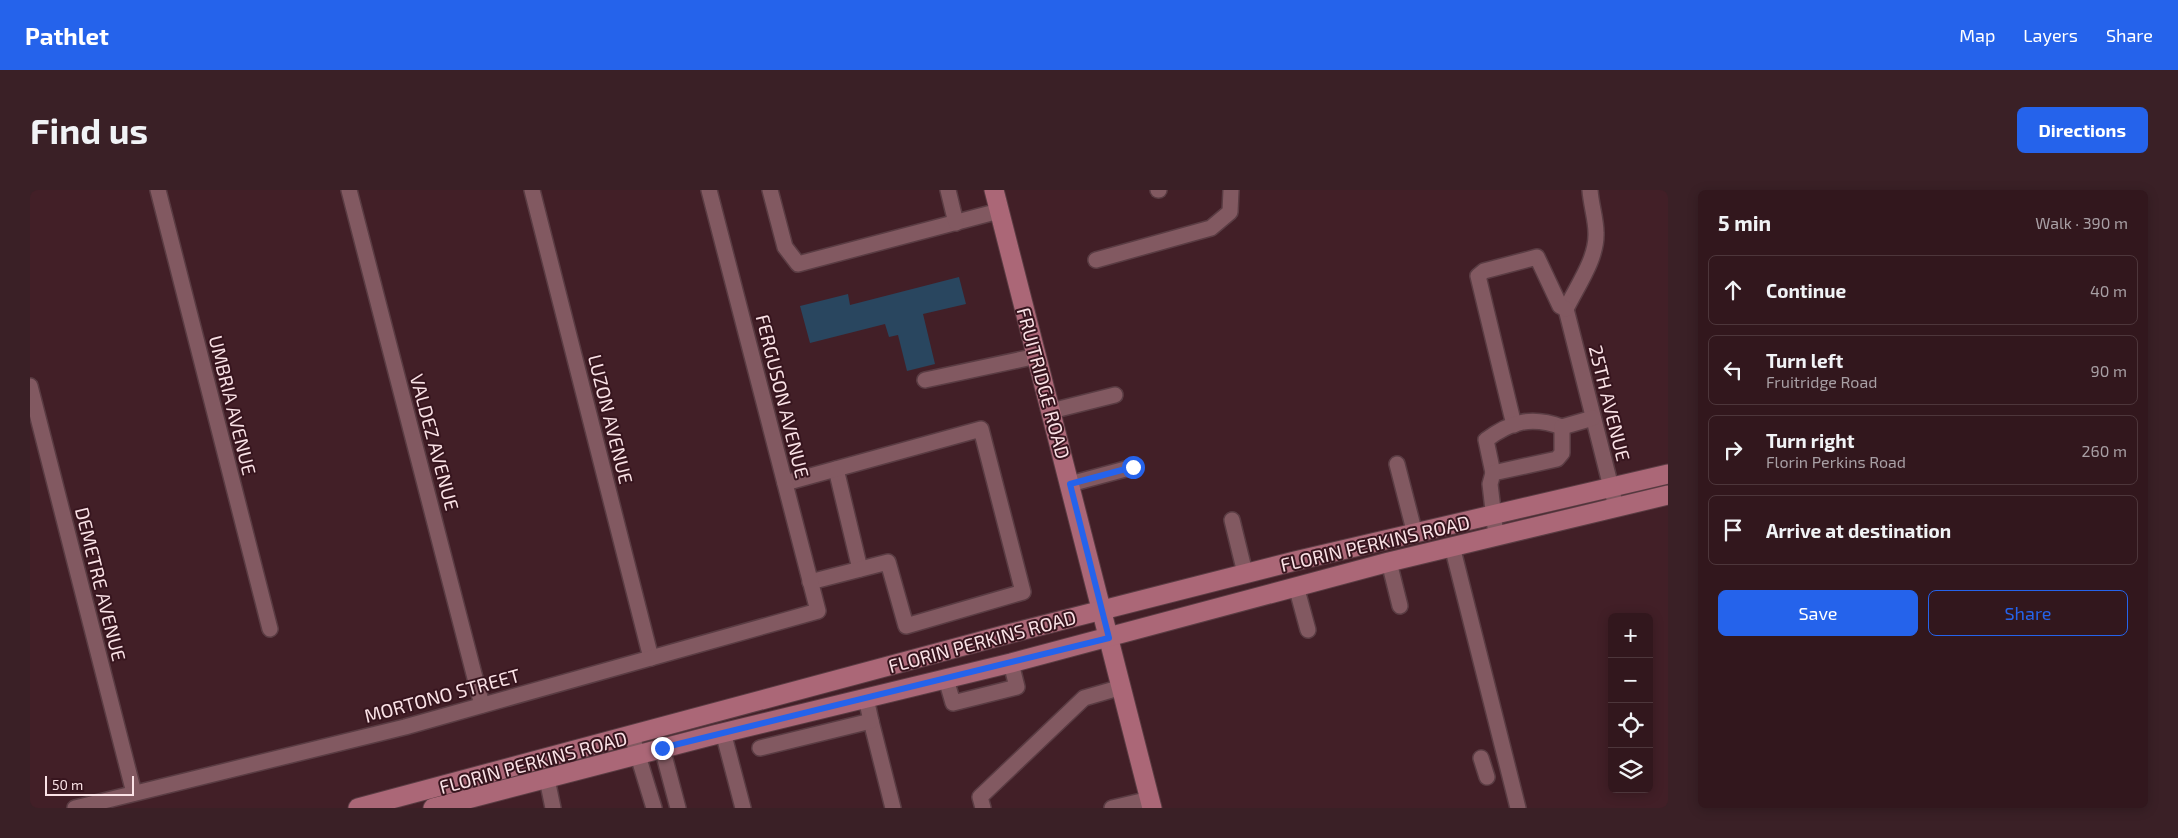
<!DOCTYPE html>
<meta charset="utf-8">
<style>
:root{--surface:#32171d;--page:#3a2026;--text:#f1f3f6;--muted:#a89fa4;--line:#4d363b;--accent:#2563eb}
body{margin:0;font-family:"Exo 2",sans-serif;background:var(--page);color:var(--text)}
.controls{position:absolute;right:15px;bottom:15px;display:grid;overflow:hidden;border-radius:8px;box-shadow:0 2px 12px #0003}
.controls button{width:45px;height:45px;display:grid;place-items:center;padding:0;border:0;border-bottom:1px solid var(--line);background:var(--surface);color:var(--text);font:25px sans-serif}
.scale{position:absolute;left:15px;bottom:12px;width:89px;box-sizing:border-box;padding-left:5px;border:2px solid #fae2e6;border-top:0;font-size:14px;line-height:18px;white-space:nowrap;color:#fae2e6;-webkit-text-stroke:4px #37151e;paint-order:stroke}
.stop{position:absolute;width:15px;height:15px;margin:-11px;border:4px solid #2563eb;border-radius:50%;background:#fff}
.stop.end{background:#2563eb;border-color:#fff;box-shadow:0 1px 5px #0008}
.list{margin:0;padding:0;list-style:none}
h2{display:flex;justify-content:space-between;align-items:center;height:65px;margin:0;padding:0 20px;font-size:21px}
h2 small{font-size:16px;font-weight:400;color:var(--muted)}
.list li{display:grid;grid-template-columns:32px 1fr auto;gap:15px;align-items:center;box-sizing:border-box;height:70px;margin:0 10px 10px;padding:0 10px;border:1px solid var(--line);border-radius:8px}
.list b{display:block;font-size:19px;white-space:nowrap}
.list p{margin:0;font-size:16px;white-space:nowrap;color:var(--muted)}
.list em{font-size:16px;font-style:normal;color:var(--muted)}
.actions{display:flex;gap:10px;padding:15px 20px}
.actions a{flex:1;padding:11px 0;border:1px solid var(--accent);border-radius:8px;text-align:center;font-size:18px;color:var(--accent)}
.actions .main{background:var(--accent);color:#fff}
.icon{flex:none;width:28px;height:28px;fill:none;stroke:currentColor;stroke-width:2;stroke-linecap:round;stroke-linejoin:round}
.map{position:relative;flex:none;width:1638px;height:618px;overflow:hidden;border-radius:8px}
header{display:flex;align-items:center;gap:30px;box-sizing:border-box;height:70px;padding:0 25px;background:var(--accent);color:#fff}
header strong{font-size:24px}
nav{display:flex;gap:28px;margin-inline-start:auto;font-size:18px}
.intro{display:flex;align-items:center;justify-content:space-between;box-sizing:border-box;height:120px;padding:0 30px}
h1{margin:0;font-size:35px}
.button{padding:12px 22px;border-radius:8px;background:var(--accent);color:#fff;font-size:18px;font-weight:700}
main{display:flex;gap:30px;padding:0 30px}
aside{flex:1;background:var(--surface);border-radius:8px;box-shadow:0 2px 12px #0003}
.map>svg:first-child{display:block}
.building{fill:#29465f}
.lines{fill:none;stroke-linecap:round;stroke-linejoin:round}
.minor-casing{stroke:#5a3c43;stroke-width:18}
.major-casing{stroke:#5a3c43;stroke-width:21}
.minor{stroke:#825961;stroke-width:15}
.major{stroke:#ab6777;stroke-width:19}
.route{stroke:#2563eb;stroke-width:6}
.labels{text-anchor:middle;dominant-baseline:central;stroke-width:4;stroke-linejoin:round;paint-order:stroke}
.street-label{font-size:19px;fill:#fae2e6;stroke:#37151e}
</style>
<header>
<strong>Pathlet</strong>
<nav><a>Map</a><a>Layers</a><a>Share</a></nav>
</header>
<div class="intro"><h1>Find us</h1><a class="button">Directions</a></div>
<main>
<div class="map">
<svg width="1638" height="618" viewBox="0 0 1638 618">
<rect width="100%" height="100%" fill="#421f27"/>
<path class="building" d="M 929,87 L 936,114 L 893,124 L 905,174 L 877,181 L 868,145 L 859,147 L 855,134 L 780,153 L 770,116 L 818,104 L 820,115 Z"/>
<g class="lines">
<defs>
<g id="minor">
<path d="M 128,0 L 240,439"/>
<path d="M 319,0 L 452,515"/>
<path d="M 502,0 L 621,468"/>
<path d="M 740,0 L 755,57 L 768,74 L 969,21"/>
<path d="M 918,0 L 926,33"/>
<path d="M 1128,0 L 1129,0"/>
<path d="M 1066,70 L 1181,38 L 1200,22 L 1201,0"/>
<path d="M 1536,119 L 1586,317"/>
<path d="M 1536,119 C 1547,96 1567,69 1566,43 C 1566,29 1561,15 1560,0"/>
<path d="M 895,190 L 1007,166"/>
<path d="M 0,196 L 104,603"/>
<path d="M 1021,221 L 1085,205"/>
<path d="M 1484,235 L 1448,86 L 1454,81 L 1507,67 L 1530,116 L 1536,119"/>
<path d="M 1367,274 L 1385,344"/>
<path d="M 806,279 L 830,379"/>
<path d="M 1463,283 L 1456,250 C 1481,231 1502,226 1532,237"/>
<path d="M 755,293 L 951,239 L 993,402 L 876,436 L 858,372 L 780,392"/>
<path d="M 1040,294 L 1103,277"/>
<path d="M 1202,330 L 1215,383"/>
<path d="M 1466,346 L 1460,294 L 1463,283 L 1527,269 L 1532,263 L 1532,237 L 1563,228"/>
<path d="M 1422,356 L 1488,618"/>
<path d="M 1359,372 L 1370,416"/>
<path d="M 1266,396 L 1278,440"/>
<path d="M 916,489 L 923,513 L 987,497 L 981,473"/>
<path d="M 841,531 L 863,618"/>
<path d="M 693,542 L 713,618"/>
<path d="M 602,546 L 624,618"/>
<path d="M 632,558 L 648,618"/>
<path d="M 730,558 L 841,531 L 836,508"/>
<path d="M 1451,568 L 1457,587"/>
<path d="M 517,589 L 523,618"/>
<path d="M 45,618 L 375,537 L 788,421 L 679,0"/>
<path d="M 953,618 L 950,607 L 1054,508 L 1092,497"/>
<path d="M 1082,618 L 1120,609"/>
</g>
<g id="major">
<path d="M 964,0 L 1122,618"/>
<path d="M 328,618 L 974,445 L 1265,371 L 1638,284"/>
<path d="M 403,618 L 684,545 L 981,473 L 1359,372 L 1638,305"/>
</g>
</defs>
<use href="#minor" class="minor-casing"/>
<use href="#major" class="major-casing"/>
<use href="#minor" class="minor"/>
<use href="#major" class="major"/>
</g>
<g class="lines">
<path class="route" d="M 632,558 L 1079,448 L 1040,294 L 1103,277"/>
</g>
<g class="labels">
<g class="street-label">
<text transform="translate(1014 193) rotate(75)">FRUITRIDGE ROAD</text>
<text transform="translate(753 206) rotate(76)">FERGUSON AVENUE</text>
<text transform="translate(1580 213) rotate(76)">25TH AVENUE</text>
<text transform="translate(203 215) rotate(76)">UMBRIA AVENUE</text>
<text transform="translate(581 229) rotate(76)">LUZON AVENUE</text>
<text transform="translate(405 252) rotate(75)">VALDEZ AVENUE</text>
<text transform="translate(1345 353) rotate(-13)">FLORIN PERKINS ROAD</text>
<text transform="translate(71 394) rotate(76)">DEMETRE AVENUE</text>
<text transform="translate(952 451) rotate(-15)">FLORIN PERKINS ROAD</text>
<text transform="translate(412 505) rotate(-15)">MORTONO STREET</text>
<text transform="translate(503 572) rotate(-15)">FLORIN PERKINS ROAD</text>
</g>
</g>
</svg>
<div class="controls">
<button>+</button>
<button>−</button>
<button><svg class="icon" aria-label="locate" viewBox="0 0 24 24"><circle cx="12" cy="12" r="6"/><path d="M12 2v4M12 18v4M2 12h4M18 12h4"/></svg></button>
<button><svg class="icon" aria-label="layers" viewBox="0 0 24 24"><path d="M12 4l9 5-9 5-9-5zM3 14l9 5 9-5"/></svg></button>
</div>
<div class="scale">50 m</div>
<div class="stop" style="left:1103px;top:277px"></div>
<div class="stop end" style="left:632px;top:558px"></div>
</div>
<aside>
<h2>5 min<small>Walk · 390 m</small></h2>
<ul class="list">
<li><svg class="icon" aria-label="ahead" viewBox="0 0 24 24"><path d="M12 20V5M6 11l6-6 6 6"/></svg><div><b>Continue</b></div><em>40 m</em></li>
<li><svg class="icon" aria-label="left" viewBox="0 0 24 24"><path d="M17 20v-9H6M10 6l-5 5 5 5"/></svg><div><b>Turn left</b><p>Fruitridge Road</p></div><em>90 m</em></li>
<li><svg class="icon" aria-label="right" viewBox="0 0 24 24"><path d="M7 20v-9h11M14 6l5 5-5 5"/></svg><div><b>Turn right</b><p>Florin Perkins Road</p></div><em>260 m</em></li>
<li><svg class="icon" aria-label="arrive" viewBox="0 0 24 24"><path d="M6 21V4h12l-3 4 3 4H6"/></svg><div><b>Arrive at destination</b></div></li>
</ul>
<div class="actions"><a class="main">Save</a><a>Share</a></div>
</aside>
</main>
